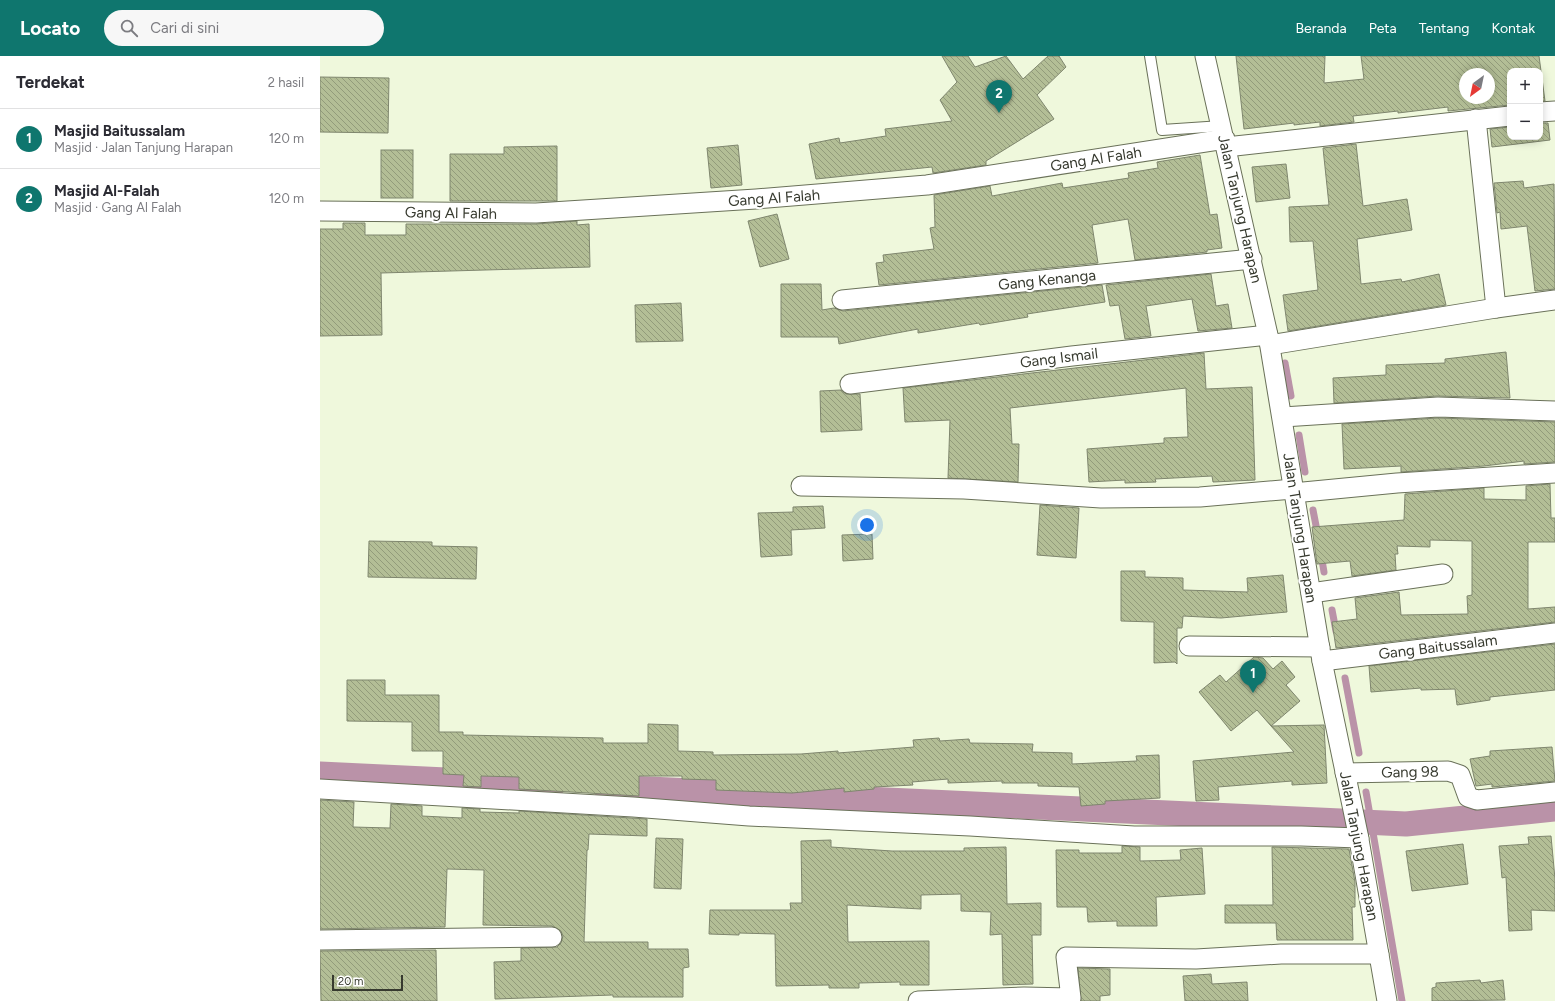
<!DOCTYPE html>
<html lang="id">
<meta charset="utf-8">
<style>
:root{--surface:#fff;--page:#f7f7f7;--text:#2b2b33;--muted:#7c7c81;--line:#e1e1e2;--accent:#0f766e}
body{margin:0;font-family:Figtree,sans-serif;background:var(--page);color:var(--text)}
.controls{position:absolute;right:12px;top:12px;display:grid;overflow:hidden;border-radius:8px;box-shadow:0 2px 10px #0003}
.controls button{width:36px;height:36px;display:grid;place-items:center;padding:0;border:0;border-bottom:1px solid var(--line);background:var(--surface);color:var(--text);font:20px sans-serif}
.compass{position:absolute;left:1139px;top:12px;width:36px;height:36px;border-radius:50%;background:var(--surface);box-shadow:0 2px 10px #0003;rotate:213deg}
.scale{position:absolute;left:12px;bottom:10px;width:71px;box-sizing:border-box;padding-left:4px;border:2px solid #373a2f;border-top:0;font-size:11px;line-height:14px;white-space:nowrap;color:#373a2f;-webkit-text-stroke:3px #fff;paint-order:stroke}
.you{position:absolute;left:547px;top:469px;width:14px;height:14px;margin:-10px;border:3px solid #fff;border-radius:50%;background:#1a73e8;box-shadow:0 0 0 6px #1a73e833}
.badge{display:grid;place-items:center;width:26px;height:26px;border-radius:50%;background:var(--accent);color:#fff;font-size:13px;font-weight:700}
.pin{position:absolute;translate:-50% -33px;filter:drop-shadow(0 1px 2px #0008)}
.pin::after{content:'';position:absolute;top:21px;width:14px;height:12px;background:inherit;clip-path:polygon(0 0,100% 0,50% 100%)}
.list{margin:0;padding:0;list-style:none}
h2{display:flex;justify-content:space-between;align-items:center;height:52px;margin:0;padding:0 16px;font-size:17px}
h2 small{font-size:13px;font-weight:400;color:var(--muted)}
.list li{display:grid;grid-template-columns:26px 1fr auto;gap:12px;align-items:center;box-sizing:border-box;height:60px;padding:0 16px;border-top:1px solid var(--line)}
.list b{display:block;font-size:15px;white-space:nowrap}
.list p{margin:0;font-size:13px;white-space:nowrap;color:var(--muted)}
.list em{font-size:13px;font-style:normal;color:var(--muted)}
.icon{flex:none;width:22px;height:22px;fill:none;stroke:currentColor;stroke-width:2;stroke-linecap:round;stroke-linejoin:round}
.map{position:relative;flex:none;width:1235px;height:945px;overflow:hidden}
header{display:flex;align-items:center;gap:24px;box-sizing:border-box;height:56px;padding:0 20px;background:var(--accent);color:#fff}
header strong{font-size:19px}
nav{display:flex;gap:22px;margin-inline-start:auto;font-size:14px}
.search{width:280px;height:36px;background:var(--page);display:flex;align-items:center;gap:10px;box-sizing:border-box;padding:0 14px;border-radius:22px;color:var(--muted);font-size:15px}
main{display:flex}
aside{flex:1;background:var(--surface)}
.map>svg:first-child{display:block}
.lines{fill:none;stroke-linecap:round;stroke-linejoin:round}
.stream{stroke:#ba92a8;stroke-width:7}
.canal{stroke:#ba92a8;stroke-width:25}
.building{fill:url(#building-back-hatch);stroke:#7f866e;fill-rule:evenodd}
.service-casing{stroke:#6a7159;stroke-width:12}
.minor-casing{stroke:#6a7159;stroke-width:21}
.service{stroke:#fff;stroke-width:10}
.minor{stroke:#fff;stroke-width:19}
.labels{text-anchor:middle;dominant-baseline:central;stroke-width:4;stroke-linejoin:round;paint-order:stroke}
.street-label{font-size:15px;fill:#373a2f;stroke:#fff}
</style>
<header>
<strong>Locato</strong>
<div class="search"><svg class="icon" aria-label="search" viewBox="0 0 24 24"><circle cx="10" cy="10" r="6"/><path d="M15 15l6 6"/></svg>Cari di sini</div>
<nav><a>Beranda</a><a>Peta</a><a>Tentang</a><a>Kontak</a></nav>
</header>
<main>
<aside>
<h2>Terdekat<small>2 hasil</small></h2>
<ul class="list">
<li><span class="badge">1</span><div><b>Masjid Baitussalam</b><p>Masjid · Jalan Tanjung Harapan</p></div><em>120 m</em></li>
<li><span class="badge">2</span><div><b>Masjid Al-Falah</b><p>Masjid · Gang Al Falah</p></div><em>120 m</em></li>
</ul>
</aside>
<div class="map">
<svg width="1235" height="945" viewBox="0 0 1235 945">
<defs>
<pattern id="building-back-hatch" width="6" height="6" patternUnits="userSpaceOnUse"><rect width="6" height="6" fill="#b3be96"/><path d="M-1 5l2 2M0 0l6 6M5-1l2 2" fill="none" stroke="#929b7b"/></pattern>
</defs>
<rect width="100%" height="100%" fill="#eff8dc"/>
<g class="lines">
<g class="stream">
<path d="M 965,307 L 971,340"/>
<path d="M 979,379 L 985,416"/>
<path d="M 993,454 L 998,480"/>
<path d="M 1001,498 L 1004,516"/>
<path d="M 1012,554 L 1016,575"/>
<path d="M 1025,622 L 1039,697"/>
<path d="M 1046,736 L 1082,945"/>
</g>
<g class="canal">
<path d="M 0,718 L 233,729"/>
<path d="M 285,731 L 1086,768 L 1235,753"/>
</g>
</g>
<g class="building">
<path d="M 622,0 L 648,0 L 655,11 L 686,0 L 703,23 L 728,0 L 739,0 L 746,11 L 717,39 L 734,63 L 666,105 L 666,109 L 613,117 L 612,111 L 496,123 L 489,88 L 519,82 L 520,87 L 566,80 L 565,73 L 632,65 L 620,44 L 637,26 Z"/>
<path d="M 916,0 L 1005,0 L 1004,27 L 1044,23 L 1041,0 L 1219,0 L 1225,45 L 1220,45 L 1220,15 L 1190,15 L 1190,49 L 1128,55 L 1128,51 L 1078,57 L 1078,55 L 1033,60 L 1034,66 L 1000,70 L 1000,66 L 974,69 L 974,67 L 924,73 ZM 1145,18 L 1169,18 L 1169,42 L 1145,42 Z"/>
<path d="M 0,21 L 69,22 L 68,77 L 0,76 Z"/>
<path d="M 1220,67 L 1228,67 L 1230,84 L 1172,91 L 1170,73 L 1190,71 L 1190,81 L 1220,81 Z"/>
<path d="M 1036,88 L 1043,150 L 1087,143 L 1092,174 L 1037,183 L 1041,228 L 1081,223 L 1082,226 L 1119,218 L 1126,249 L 968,275 L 963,239 L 998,234 L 993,185 L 970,186 L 969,151 L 1009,149 L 1003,92 Z"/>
<path d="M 418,89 L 422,129 L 391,132 L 387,92 Z"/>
<path d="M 237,90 L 237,145 L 130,145 L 130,98 L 184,98 L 184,91 Z"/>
<rect x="61" y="94" width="32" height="48"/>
<path d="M 880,99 L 890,159 L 897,158 L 902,192 L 887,194 L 887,196 L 815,204 L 808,163 L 772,169 L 778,207 L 559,229 L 556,207 L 564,206 L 563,199 L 614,193 L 610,172 L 615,171 L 614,139 L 670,130 L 672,140 L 742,127 L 743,132 L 809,122 L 808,117 L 838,112 L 837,106 Z"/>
<path d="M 966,108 L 970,142 L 936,146 L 932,111 Z"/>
<path d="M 1203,125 L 1204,132 L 1234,128 L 1235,233 L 1215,235 L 1207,170 L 1181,173 L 1180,156 L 1177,157 L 1174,127 Z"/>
<path d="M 457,158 L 469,203 L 440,211 L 428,165 Z"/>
<path d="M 257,165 L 257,169 L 269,168 L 270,211 L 61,217 L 62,279 L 0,280 L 0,173 L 23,173 L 23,167 L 45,167 L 45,179 L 86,179 L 86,168 L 216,168 Z"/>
<path d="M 891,218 L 896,250 L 908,248 L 912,272 L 878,275 L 872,243 L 826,250 L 831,280 L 805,283 L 799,249 L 790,250 L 786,229 Z"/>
<path d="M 461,228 L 501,228 L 502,254 L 514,252 L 523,255 L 782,229 L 785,246 L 707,258 L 708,261 L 660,269 L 659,267 L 598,277 L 598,273 L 519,288 L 518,281 L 461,281 Z"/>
<path d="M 361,247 L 363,285 L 316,286 L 315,249 Z"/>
<path d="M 1186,296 L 1190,342 L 1117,340 L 1014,347 L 1013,322 L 1066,319 L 1066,309 L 1125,307 L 1125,303 Z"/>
<path d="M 884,297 L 886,333 L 932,331 L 935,424 L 893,426 L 892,420 L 835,423 L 836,426 L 805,427 L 805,424 L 769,426 L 767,393 L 844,387 L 844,382 L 868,381 L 866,332 L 690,352 L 692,388 L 699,388 L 698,426 L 628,422 L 630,364 L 585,366 L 583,332 Z"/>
<path d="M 521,334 L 526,338 L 540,338 L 542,374 L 501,376 L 500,335 Z"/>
<path d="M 1118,362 L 1235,366 L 1235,406 L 1204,408 L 1204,405 L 1164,410 L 1081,416 L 1081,410 L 1024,413 L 1022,368 Z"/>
<path d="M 1230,428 L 1231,462 L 1235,462 L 1235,486 L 1208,486 L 1208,553 L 1235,551 L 1235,566 L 1016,592 L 1012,566 L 1037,563 L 1035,542 L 1079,536 L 1081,559 L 1148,558 L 1147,540 L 1152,539 L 1152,485 L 1110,484 L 1110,491 L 1077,490 L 1078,498 L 1075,498 L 1076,514 L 1032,520 L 1030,505 L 997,508 L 992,471 L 1084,464 L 1085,438 L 1164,432 L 1164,443 L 1206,444 L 1206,430 Z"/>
<path d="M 720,449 L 759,452 L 756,502 L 717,499 Z"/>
<path d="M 503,450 L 505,472 L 471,474 L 472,499 L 441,501 L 438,457 L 473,456 L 473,451 Z"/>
<path d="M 552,478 L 553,503 L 523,505 L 522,479 Z"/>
<path d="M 49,485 L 112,486 L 112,490 L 157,491 L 156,523 L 48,521 Z"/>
<path d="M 801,515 L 825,515 L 825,521 L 863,522 L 863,534 L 928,536 L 927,522 L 963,519 L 967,556 L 901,562 L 863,560 L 862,572 L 857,572 L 857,608 L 855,606 L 834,607 L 834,566 L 801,565 Z"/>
<path d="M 1235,588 L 1235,634 L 1170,641 L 1170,644 L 1137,649 L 1135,633 L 1101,634 L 1101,632 L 1051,636 L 1049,610 Z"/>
<path d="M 934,601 L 943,602 L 953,613 L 962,605 L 975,621 L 966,629 L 980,645 L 951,670 L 937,654 L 911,675 L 879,636 L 900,619 L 906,626 Z"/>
<path d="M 27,624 L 65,624 L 65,639 L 119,639 L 119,676 L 143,676 L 143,679 L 283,682 L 283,687 L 328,687 L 328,668 L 358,669 L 358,695 L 393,696 L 393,699 L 481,698 L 518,695 L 518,697 L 594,691 L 593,684 L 619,682 L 620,685 L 649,683 L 650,687 L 713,688 L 712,696 L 752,697 L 752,708 L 817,705 L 816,700 L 839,699 L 840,742 L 785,745 L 785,748 L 761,750 L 759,731 L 718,730 L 718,727 L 682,727 L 682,725 L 628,727 L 628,723 L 592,726 L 593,729 L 554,731 L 554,733 L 524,736 L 524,732 L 472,737 L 396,734 L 396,724 L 362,723 L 362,720 L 319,720 L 319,740 L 199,733 L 199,721 L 161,720 L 161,731 L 143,730 L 144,719 L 123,718 L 123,695 L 92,695 L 92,666 L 27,665 Z"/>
<path d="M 1004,669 L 1007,727 L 972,729 L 972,725 L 898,731 L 899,744 L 876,745 L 873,705 L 974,696 L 951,670 Z"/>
<path d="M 1232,691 L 1235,725 L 1172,731 L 1172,728 L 1156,730 L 1150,703 L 1170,700 L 1170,695 Z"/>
<path d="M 0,744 L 34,746 L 33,771 L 70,772 L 71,748 L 102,750 L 102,760 L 142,762 L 142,752 L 160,753 L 160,756 L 199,757 L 199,755 L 327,763 L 327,780 L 269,778 L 268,794 L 267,794 L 264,886 L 328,886 L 328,893 L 368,893 L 369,911 L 363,912 L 363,941 L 293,941 L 293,939 L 175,943 L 174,906 L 201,905 L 201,892 L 237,891 L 241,887 L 243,880 L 241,875 L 232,870 L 163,869 L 164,814 L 127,813 L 125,871 L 0,873 Z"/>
<path d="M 1231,780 L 1235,823 L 1235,855 L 1211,854 L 1212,874 L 1189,875 L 1186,821 L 1182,822 L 1179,790 L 1209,788 L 1208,781 Z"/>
<path d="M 336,782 L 363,783 L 361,833 L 334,832 Z"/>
<path d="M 511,784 L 511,791 L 572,795 L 644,795 L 644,792 L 686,791 L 687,848 L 721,847 L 721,879 L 712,879 L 713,928 L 683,929 L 682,878 L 670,879 L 671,856 L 641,855 L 641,838 L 601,839 L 601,853 L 527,849 L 528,886 L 609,885 L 609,929 L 580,929 L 580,926 L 539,927 L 539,932 L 509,932 L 509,929 L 456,930 L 455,878 L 419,877 L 419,879 L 389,878 L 390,854 L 471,854 L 470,847 L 482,847 L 481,785 Z"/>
<path d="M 1143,788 L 1148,828 L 1092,835 L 1086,795 Z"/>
<path d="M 802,790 L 820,791 L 820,805 L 861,804 L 860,794 L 882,792 L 885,838 L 836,841 L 837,870 L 797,870 L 797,865 L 768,866 L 767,851 L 737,851 L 736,794 L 759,794 L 759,797 L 802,797 Z"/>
<path d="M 952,791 L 1029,793 L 1035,826 L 1035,851 L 1032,851 L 1033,884 L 957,884 L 956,867 L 905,867 L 905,849 L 953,849 Z"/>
<path d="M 116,894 L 117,945 L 1,945 L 0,895 Z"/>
<path d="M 758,912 L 790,913 L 790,939 L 780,940 L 780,945 L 761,945 Z"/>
<path d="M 891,918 L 892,928 L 927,926 L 928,945 L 865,945 L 863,920 Z"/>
<path d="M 1160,924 L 1161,927 L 1183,924 L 1185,944 L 1112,945 L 1112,932 L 1116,931 L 1116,927 Z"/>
</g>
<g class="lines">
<defs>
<path id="service" d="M 830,0 L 842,74 L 902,70"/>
<g id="minor">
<path d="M 885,0 L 948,279 L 1002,605 L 1038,778 L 1067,945"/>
<path d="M 1220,56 L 1235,55"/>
<path d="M 1156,63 L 1176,252"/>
<path d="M 906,91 L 1190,60"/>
<path d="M 0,155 L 216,157 L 436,143 L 607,129 L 905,83"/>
<path d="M 522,244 L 932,203"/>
<path d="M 950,289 L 1176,252 L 1235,244"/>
<path d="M 530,328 L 752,300 L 948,279"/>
<path d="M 963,361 L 1118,351 L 1235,355"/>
<path d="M 481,430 L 644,433 L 781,442 L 880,441 L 973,433"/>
<path d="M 973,437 L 1077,427 L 1235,417"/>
<path d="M 991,537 L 1123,518"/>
<path d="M 869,590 L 1000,591"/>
<path d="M 1002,605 L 1235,577"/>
<path d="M 1025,717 L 1128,715 L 1140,719 L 1148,741 L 1157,744 L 1235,736"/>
<path d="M 0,733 L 313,751 L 429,760 L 650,770 L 814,780 L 981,780 L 1039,782"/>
<path d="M 0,884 L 232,881"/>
<path d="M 598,945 L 704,941 L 751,942 L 746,901 L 876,903 L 961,898 L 1059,898"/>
</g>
</defs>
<use href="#service" class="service-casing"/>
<use href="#minor" class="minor-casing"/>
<use href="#service" class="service"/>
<use href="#minor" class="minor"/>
</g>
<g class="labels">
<g class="street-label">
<text transform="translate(776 103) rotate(-9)">Gang Al Falah</text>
<text transform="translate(454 142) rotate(-4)">Gang Al Falah</text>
<text transform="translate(920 153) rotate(77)">Jalan Tanjung Harapan</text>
<text transform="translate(131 157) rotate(1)">Gang Al Falah</text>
<text transform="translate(727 224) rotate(-6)">Gang Kenanga</text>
<text transform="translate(739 302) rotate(-7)">Gang Ismail</text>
<text transform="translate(980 472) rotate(81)">Jalan Tanjung Harapan</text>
<text transform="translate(1118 591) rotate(-7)">Gang Baitussalam</text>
<text transform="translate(1090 716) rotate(-1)">Gang 98</text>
<text transform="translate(1039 790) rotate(79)">Jalan Tanjung Harapan</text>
</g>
</g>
</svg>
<div class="controls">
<button>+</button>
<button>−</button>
</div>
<svg class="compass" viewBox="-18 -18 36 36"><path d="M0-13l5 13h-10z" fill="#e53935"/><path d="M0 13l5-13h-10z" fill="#7c7c81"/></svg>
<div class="scale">20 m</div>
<div class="you"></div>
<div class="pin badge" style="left:933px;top:637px">1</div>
<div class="pin badge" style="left:679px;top:57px">2</div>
</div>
</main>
